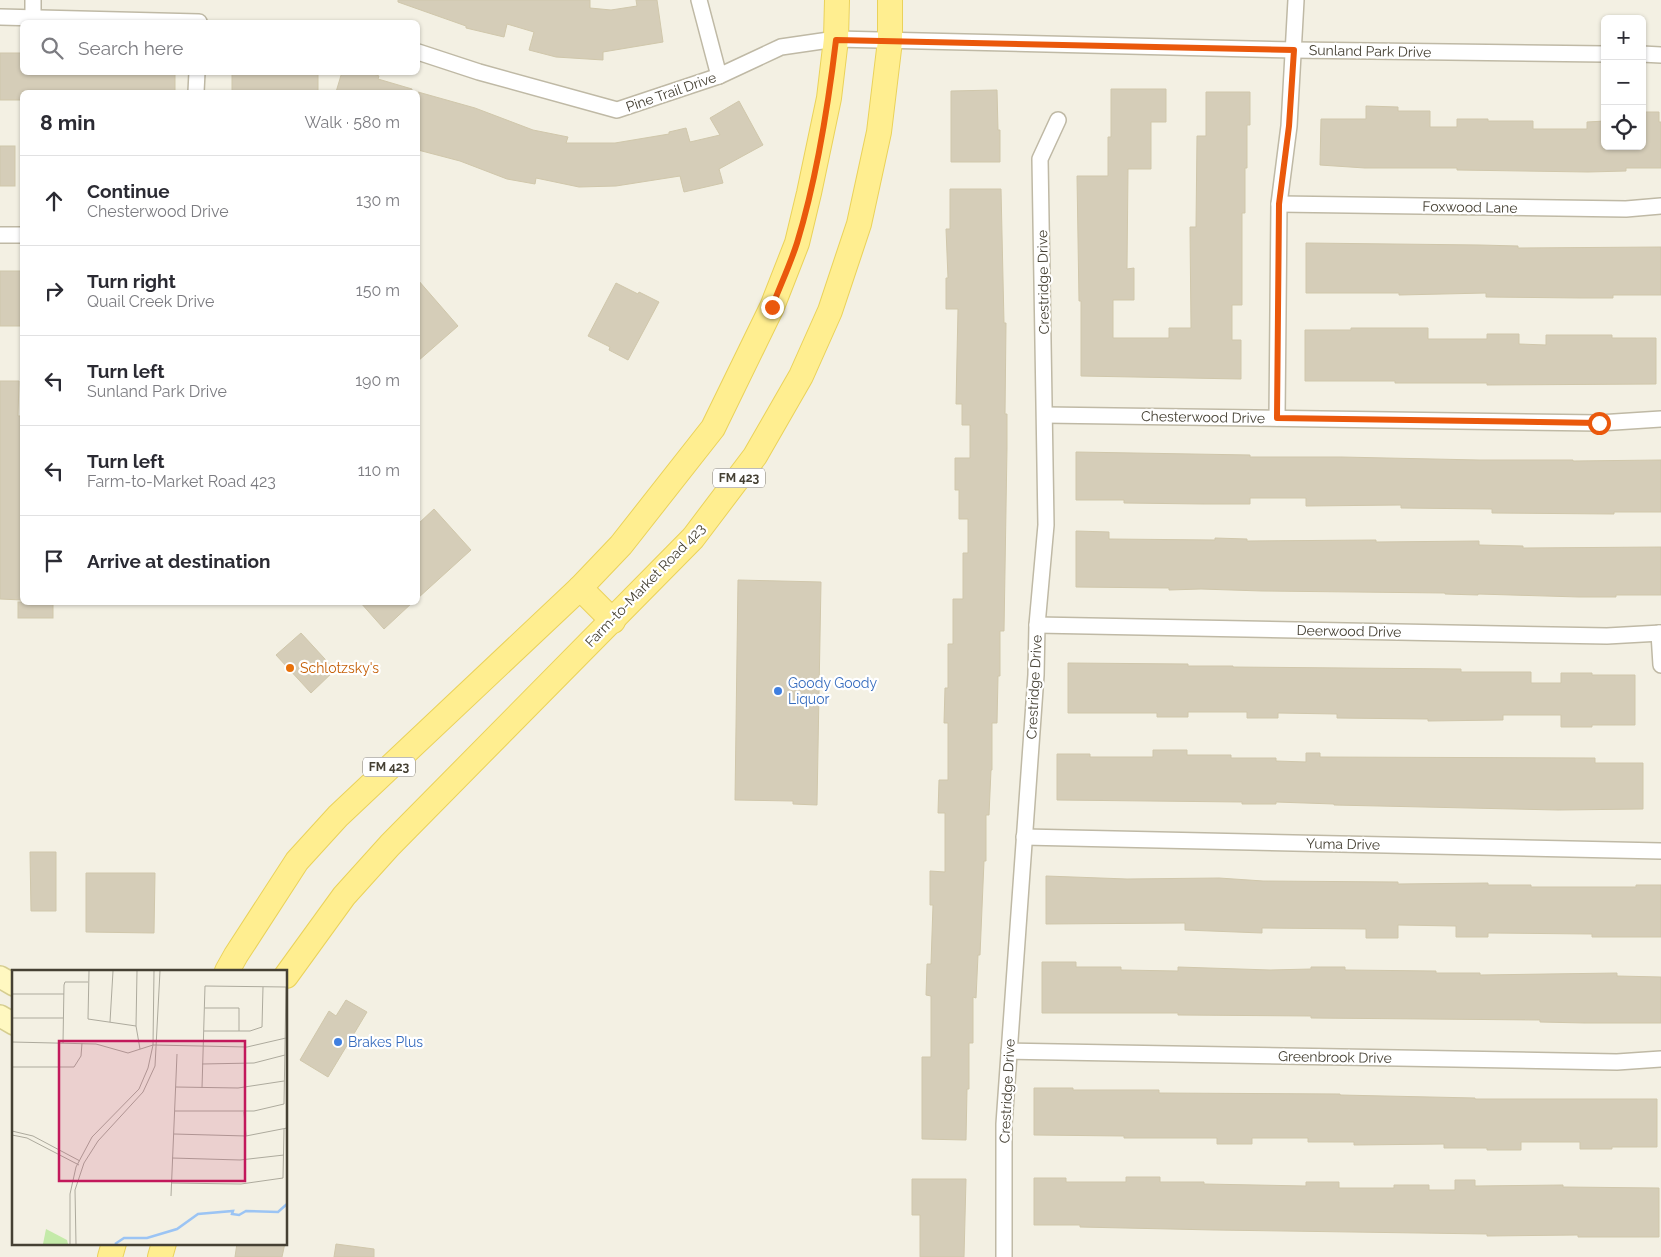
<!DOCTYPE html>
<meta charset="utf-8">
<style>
:root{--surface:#fff;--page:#f7f7f7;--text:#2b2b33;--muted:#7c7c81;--line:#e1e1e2}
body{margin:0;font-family:Raleway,sans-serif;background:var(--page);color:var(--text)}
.controls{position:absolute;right:15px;top:15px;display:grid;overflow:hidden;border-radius:8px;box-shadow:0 1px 4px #0004}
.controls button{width:45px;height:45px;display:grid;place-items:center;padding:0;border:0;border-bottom:1px solid var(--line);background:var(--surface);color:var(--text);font:25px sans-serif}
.stop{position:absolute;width:15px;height:15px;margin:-11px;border:4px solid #ea580c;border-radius:50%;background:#fff}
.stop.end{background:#ea580c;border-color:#fff;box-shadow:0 1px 5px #0008}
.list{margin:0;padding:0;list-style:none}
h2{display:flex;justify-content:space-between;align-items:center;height:65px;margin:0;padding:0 20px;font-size:21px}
h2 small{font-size:16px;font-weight:400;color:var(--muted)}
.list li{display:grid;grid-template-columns:32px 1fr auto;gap:15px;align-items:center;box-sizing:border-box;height:90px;padding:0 20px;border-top:1px solid var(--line)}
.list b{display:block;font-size:19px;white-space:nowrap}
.list p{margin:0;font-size:16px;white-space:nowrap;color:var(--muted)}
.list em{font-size:16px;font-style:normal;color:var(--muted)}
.icon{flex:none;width:28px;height:28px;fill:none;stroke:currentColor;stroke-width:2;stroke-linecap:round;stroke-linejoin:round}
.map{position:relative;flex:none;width:1661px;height:1257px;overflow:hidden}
.search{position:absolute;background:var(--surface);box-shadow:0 1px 4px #0004;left:20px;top:20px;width:400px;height:55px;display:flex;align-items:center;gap:12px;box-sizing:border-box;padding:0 18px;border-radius:8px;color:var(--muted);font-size:19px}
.panel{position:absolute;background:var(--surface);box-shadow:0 1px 4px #0004;left:20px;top:90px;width:400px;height:515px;border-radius:8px}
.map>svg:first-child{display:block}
.building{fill:#d5cdb8;stroke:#d0c7ab}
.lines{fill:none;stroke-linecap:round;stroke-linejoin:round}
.minor-casing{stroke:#bfb9a5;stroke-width:18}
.secondary-casing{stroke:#d5cd90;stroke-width:24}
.primary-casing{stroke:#ead25a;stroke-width:26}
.minor{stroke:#fff;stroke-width:15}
.secondary{stroke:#fff8c1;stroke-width:21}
.primary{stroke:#ffee90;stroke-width:24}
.route{stroke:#ea580c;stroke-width:6}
.food-dot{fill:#e8710a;stroke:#fff;stroke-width:2}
.shop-dot{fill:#3f7fe0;stroke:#fff;stroke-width:2}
.labels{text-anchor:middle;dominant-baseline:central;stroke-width:4.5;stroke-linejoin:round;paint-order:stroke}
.shield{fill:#fff;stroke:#7d7970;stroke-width:1}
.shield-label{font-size:12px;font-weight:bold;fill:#454033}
.street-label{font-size:14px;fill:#454033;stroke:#fff}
.food-label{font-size:14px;fill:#c56008;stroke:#fff;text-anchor:start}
.shop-label{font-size:14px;fill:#366cbe;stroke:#fff;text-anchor:start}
.inset-river{fill:none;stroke:#9bc4f4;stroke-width:2.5}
.inset-road{fill:none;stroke:#adaa9d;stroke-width:1}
.view{fill:#c2185b;fill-opacity:0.15;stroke:#c2185b;stroke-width:2.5}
.inset-edge{fill:none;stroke:#454033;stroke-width:2.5}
</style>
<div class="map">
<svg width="1661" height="1257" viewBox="0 0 1661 1257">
<rect width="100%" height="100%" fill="#f3f0e3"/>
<g class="building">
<path d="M 398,0 L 590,0 L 590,8 L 611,10 L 637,6 L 636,0 L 657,0 L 663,42 L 603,52 L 603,60 L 556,57 L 529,50 L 534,32 L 507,24 L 504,37 L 466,28 L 466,26 L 398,2 Z"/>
<path d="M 0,53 L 22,53 L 22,72 L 175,72 L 175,92 L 22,92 L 22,100 L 0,100 Z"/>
<rect x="232" y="72" width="86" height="20"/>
<path d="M 342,72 L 367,72 L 379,76 L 378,79 L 412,89 L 412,92 L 336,92 Z"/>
<path d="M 1111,89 L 1166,89 L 1166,122 L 1151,122 L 1151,169 L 1128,169 L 1127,269 L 1134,268 L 1134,300 L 1113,300 L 1113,338 L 1169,338 L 1169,328 L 1191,328 L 1190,227 L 1196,227 L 1197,136 L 1206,136 L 1206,92 L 1250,92 L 1250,125 L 1247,125 L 1247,168 L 1245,168 L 1245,213 L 1242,213 L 1242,305 L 1232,305 L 1232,340 L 1241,340 L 1241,379 L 1081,376 L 1081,301 L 1079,301 L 1077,176 L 1108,176 L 1108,137 L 1111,137 Z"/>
<path d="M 997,90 L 998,130 L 1000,130 L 1000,162 L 951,162 L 951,91 Z"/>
<path d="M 418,92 L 475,108 L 533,130 L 568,137 L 566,143 L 615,143 L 669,134 L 669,132 L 686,128 L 690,142 L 720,135 L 710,118 L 739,101 L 763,145 L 719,169 L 723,183 L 684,192 L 680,176 L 616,186 L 579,187 L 536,178 L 535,184 L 507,179 L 460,161 L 418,150 Z"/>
<path d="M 1366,106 L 1398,107 L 1398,111 L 1430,111 L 1430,127 L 1457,127 L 1457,119 L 1488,119 L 1488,121 L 1533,121 L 1533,129 L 1587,129 L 1587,122 L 1605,121 L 1605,146 L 1642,146 L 1642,112 L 1659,112 L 1659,122 L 1661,122 L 1661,168 L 1626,168 L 1626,171 L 1588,172 L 1457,170 L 1457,168 L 1365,168 L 1320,165 L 1321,119 L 1366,119 Z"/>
<rect x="0" y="146" width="15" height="40"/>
<path d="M 950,189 L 1001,189 L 1004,323 L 1006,323 L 1005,414 L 1007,414 L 1007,448 L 1004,631 L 1000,631 L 1000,676 L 998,676 L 997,723 L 992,723 L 992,770 L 991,770 L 989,815 L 986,815 L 986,861 L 984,861 L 980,955 L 978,955 L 976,998 L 973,997 L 973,1043 L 969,1043 L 969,1089 L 967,1089 L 966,1140 L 922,1139 L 922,1057 L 931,1057 L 931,996 L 926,995 L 927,964 L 931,964 L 933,905 L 930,905 L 930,871 L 945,872 L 945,813 L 938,813 L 939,780 L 948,780 L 948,723 L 944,723 L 945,688 L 948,688 L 948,644 L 953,644 L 953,599 L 963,599 L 963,553 L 968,553 L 968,519 L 959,519 L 959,490 L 955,490 L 955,458 L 970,458 L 970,425 L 962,425 L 962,404 L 956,404 L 958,309 L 946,309 L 946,278 L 948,278 L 946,229 L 950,229 Z"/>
<path d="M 1306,243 L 1480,245 L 1518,246 L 1518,248 L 1661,247 L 1661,295 L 1613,295 L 1613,298 L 1581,298 L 1486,297 L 1486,293 L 1399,295 L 1399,293 L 1306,293 Z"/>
<rect x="0" y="271" width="22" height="55"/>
<path d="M 418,280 L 458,326 L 418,361 Z"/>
<path d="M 616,283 L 638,294 L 639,292 L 659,302 L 628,360 L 609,350 L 610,347 L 588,336 Z"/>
<path d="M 1351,328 L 1428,328 L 1428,339 L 1487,339 L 1487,334 L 1519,334 L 1519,344 L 1546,345 L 1546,335 L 1612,335 L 1612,338 L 1656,338 L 1656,384 L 1487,385 L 1487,383 L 1395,383 L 1395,381 L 1305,381 L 1305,330 L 1351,330 Z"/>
<path d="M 0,381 L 19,381 L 18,416 L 22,416 L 22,600 L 0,599 Z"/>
<path d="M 1076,452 L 1250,455 L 1250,457 L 1341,457 L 1479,460 L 1573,460 L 1573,461 L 1661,460 L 1661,512 L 1614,512 L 1614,514 L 1492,513 L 1492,509 L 1401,508 L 1401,505 L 1306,506 L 1306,498 L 1250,498 L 1250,504 L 1204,504 L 1124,503 L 1124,500 L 1076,500 Z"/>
<path d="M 434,509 L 471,550 L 418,598 L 418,524 Z"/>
<path d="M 1076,531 L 1109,532 L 1109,539 L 1215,540 L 1215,538 L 1247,539 L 1247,541 L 1376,540 L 1376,542 L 1479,541 L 1479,545 L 1523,546 L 1523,548 L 1661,547 L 1661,595 L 1616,595 L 1616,597 L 1579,597 L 1478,594 L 1478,595 L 1445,594 L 1445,593 L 1262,591 L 1201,589 L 1169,590 L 1169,588 L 1076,587 Z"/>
<path d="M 738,580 L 821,582 L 817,805 L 793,804 L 793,801 L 735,800 Z"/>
<rect x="18" y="602" width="35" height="16"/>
<path d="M 360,602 L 413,602 L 384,629 Z"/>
<path d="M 301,633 L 335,670 L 311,693 L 276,655 Z"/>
<path d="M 1068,663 L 1188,664 L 1188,666 L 1233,666 L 1233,667 L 1461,669 L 1461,672 L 1531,672 L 1531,683 L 1561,683 L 1561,673 L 1592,673 L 1592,675 L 1635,675 L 1635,725 L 1592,725 L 1592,727 L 1561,727 L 1561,715 L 1503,715 L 1503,720 L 1428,721 L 1428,719 L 1337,718 L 1337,714 L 1278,713 L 1278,718 L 1247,718 L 1247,712 L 1188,712 L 1188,717 L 1157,717 L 1157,713 L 1068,713 Z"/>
<path d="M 1153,750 L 1187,750 L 1187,755 L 1231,755 L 1231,758 L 1276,758 L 1276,761 L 1306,762 L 1306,753 L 1320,753 L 1320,757 L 1595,758 L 1595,763 L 1643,763 L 1643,809 L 1558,810 L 1334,805 L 1334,804 L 1276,802 L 1276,804 L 1242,804 L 1242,802 L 1057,800 L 1057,754 L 1090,754 L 1090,757 L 1153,757 Z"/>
<path d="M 30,852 L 56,852 L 56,911 L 31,911 Z"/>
<path d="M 86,873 L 155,873 L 154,933 L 86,932 Z"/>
<path d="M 1046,876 L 1127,879 L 1219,878 L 1263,881 L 1398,882 L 1398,884 L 1488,883 L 1488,885 L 1531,885 L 1531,887 L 1636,887 L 1636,885 L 1661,885 L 1661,937 L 1592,937 L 1592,934 L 1488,933 L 1488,937 L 1456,937 L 1456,926 L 1398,925 L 1398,938 L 1366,938 L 1366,929 L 1262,928 L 1262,933 L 1185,930 L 1185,923 L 1046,924 Z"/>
<path d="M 1042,962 L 1076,962 L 1076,967 L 1121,967 L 1121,970 L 1178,971 L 1178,967 L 1270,970 L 1311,969 L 1311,967 L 1345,967 L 1345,970 L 1436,971 L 1436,973 L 1480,973 L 1480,975 L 1617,973 L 1617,976 L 1661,977 L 1661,1023 L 1585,1023 L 1540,1022 L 1540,1020 L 1311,1018 L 1311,1016 L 1178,1015 L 1178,1013 L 1042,1013 Z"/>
<path d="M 346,1000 L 367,1012 L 328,1077 L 300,1060 L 329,1011 L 336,1016 Z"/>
<path d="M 1034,1088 L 1073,1088 L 1073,1090 L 1159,1090 L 1159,1093 L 1340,1094 L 1340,1095 L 1475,1098 L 1475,1099 L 1657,1099 L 1657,1147 L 1612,1147 L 1612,1149 L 1580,1149 L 1580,1142 L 1521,1142 L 1521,1150 L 1487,1150 L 1487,1148 L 1444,1148 L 1444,1144 L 1354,1145 L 1354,1142 L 1308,1142 L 1308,1138 L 1252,1138 L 1252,1144 L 1217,1144 L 1217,1138 L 1124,1138 L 1124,1136 L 1034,1135 Z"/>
<path d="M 1126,1177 L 1160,1177 L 1160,1182 L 1204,1182 L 1204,1184 L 1306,1186 L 1306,1182 L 1339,1182 L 1339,1188 L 1394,1188 L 1394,1185 L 1429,1185 L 1429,1190 L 1455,1190 L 1455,1180 L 1475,1180 L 1475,1186 L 1563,1185 L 1563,1187 L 1659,1188 L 1659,1237 L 1578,1237 L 1578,1235 L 1487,1236 L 1487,1234 L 1215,1230 L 1080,1227 L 1080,1225 L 1034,1225 L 1034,1178 L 1066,1178 L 1066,1182 L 1126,1182 Z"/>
<path d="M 912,1179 L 966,1179 L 964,1257 L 920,1257 L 920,1215 L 912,1215 Z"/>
<path d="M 237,1243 L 285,1243 L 282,1257 L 235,1257 Z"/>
<path d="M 336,1244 L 374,1249 L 374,1257 L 334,1257 Z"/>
</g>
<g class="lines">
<defs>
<g id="minor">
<path d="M 699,0 L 719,76"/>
<path d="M 0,17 L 199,22"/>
<path d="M 33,17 L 33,0"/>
<path d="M 418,52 L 479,72 L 617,110 L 719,76 L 781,47 L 836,39 L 1294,50 L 1605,54"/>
<path d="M 1642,54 L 1661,55"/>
<path d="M 196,92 L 197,72"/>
<path d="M 1279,204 L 1626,209 L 1661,206"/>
<path d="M 0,235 L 22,235"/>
<path d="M 1045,415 L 1599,423 L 1661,419"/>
<path d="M 1277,418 L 1279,204 L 1289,126 L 1296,0"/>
<path d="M 1037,625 L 1607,636 L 1661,633"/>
<path d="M 1659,633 L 1661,665"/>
<path d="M 1024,837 L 1661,851"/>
<path d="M 1009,1051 L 1617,1062 L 1661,1059"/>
<path d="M 1004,1257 L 1004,1124 L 1036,675 L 1037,625 L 1046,525 L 1040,159 L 1058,120"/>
</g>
<g id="secondary">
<path d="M 0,977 L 14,985"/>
<path d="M 0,1016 L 14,1024"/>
</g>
<g id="primary">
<path d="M 580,588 L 613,621"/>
<path d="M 227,971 L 236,955 L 297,861 L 338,816 L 580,588 L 621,545 L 713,428 L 772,307 L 797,243 L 809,193 L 829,98 L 836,39 L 837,0"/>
<path d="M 286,976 L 344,896 L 390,845 L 693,538 L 755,456 L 801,376 L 830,311 L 859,224 L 879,132 L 890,41 L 890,0"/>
<path d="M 110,1257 L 114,1243"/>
<path d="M 160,1257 L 164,1243"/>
</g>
</defs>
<use href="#minor" class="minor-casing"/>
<use href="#secondary" class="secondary-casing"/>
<use href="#primary" class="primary-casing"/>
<use href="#minor" class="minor"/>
<use href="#secondary" class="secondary"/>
<use href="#primary" class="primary"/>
</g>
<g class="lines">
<path class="route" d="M 772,307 C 780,286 790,265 797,243 C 817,178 828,107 836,40 L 1294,50 L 1289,126 L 1279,204 L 1277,418 L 1599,423"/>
</g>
<circle class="food-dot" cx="290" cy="668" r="5"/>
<g class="shop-dot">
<circle cx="778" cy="691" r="5"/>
<circle cx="338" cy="1042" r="5"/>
</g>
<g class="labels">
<g class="shield">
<rect x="713" y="468.5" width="52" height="19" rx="4"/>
<rect x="363" y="757.5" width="52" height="19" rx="4"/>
</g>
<g class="shield-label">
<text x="739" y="478">FM 423</text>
<text x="389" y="767">FM 423</text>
</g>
<g class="street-label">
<text transform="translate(1370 51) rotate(1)">Sunland Park Drive</text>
<text transform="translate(671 92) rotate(-19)">Pine Trail Drive</text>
<text transform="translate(1470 207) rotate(1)">Foxwood Lane</text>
<text transform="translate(1043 282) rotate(-91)">Crestridge Drive</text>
<text transform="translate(1203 417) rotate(1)">Chesterwood Drive</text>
<text transform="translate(645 585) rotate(-46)">Farm-to-Market Road 423</text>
<text transform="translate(1349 631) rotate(1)">Deerwood Drive</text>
<text transform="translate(1034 687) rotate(-87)">Crestridge Drive</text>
<text transform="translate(1343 844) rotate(1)">Yuma Drive</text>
<text transform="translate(1335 1057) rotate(1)">Greenbrook Drive</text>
<text transform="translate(1007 1091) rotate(-87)">Crestridge Drive</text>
</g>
<g class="food-label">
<text x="300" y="668">Schlotzsky's</text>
</g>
<g class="shop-label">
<text x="788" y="683">Goody Goody<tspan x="788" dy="16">Liquor</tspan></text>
<text x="348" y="1042">Brakes Plus</text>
</g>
</g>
<g transform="translate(12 970)">
<rect width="275" height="275" fill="#f3f0e3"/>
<path d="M 34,259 L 55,270 L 56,274 L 31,274 Z" fill="#c4eaa9"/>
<path class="inset-river" d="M 103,274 L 112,268 L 135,268 L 165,259 L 186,244 L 221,241 L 220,244 L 227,245 L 234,241 L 266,242 L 275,234"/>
<path class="inset-road" d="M 77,1 L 76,49 L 124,56M 125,1 L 124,56 L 128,79M 0,24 L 52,24M 193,38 L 227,38 L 227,61M 0,48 L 51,48M 98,52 L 101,1M 192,61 L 238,61 L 250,57 L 251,17M 0,72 L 84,74 L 116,83 L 141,75 L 235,77 L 274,68M 51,73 L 52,15 L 53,12 L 76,12M 190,94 L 242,93 L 273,85M 0,97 L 62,97 L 69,86 L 70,73M 164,117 L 226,118 L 272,111M 163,141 L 242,141 L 272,134 L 274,17 L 193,16 L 190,118M 232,142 L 234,166M 0,161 L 21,166 L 68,191M 162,164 L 234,166 L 275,158M 0,165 L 15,168 L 67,195M 160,188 L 228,190 L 272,185M 159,213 L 229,214 L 271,208 L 272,159M 159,226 L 165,84M 58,274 L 58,224 L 64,197 L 80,167 L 127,119 L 136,98 L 141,75 L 142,1M 64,274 L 63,220 L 72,193 L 86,171 L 131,122 L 143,96 L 148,1"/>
<path class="view" d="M 47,71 L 233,71 L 233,211 L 47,211 Z"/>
<rect width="275" height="275" class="inset-edge"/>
</g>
</svg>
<div class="controls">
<button>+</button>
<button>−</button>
<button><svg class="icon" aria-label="locate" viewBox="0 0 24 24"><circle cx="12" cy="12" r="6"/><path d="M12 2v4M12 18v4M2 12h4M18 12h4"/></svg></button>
</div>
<div class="stop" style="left:1599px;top:423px"></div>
<div class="stop end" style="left:772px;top:307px"></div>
<div class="search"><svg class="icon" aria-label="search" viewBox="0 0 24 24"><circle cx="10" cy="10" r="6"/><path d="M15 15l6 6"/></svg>Search here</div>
<section class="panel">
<h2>8 min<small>Walk · 580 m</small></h2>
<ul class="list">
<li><svg class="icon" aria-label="ahead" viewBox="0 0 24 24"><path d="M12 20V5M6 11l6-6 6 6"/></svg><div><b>Continue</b><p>Chesterwood Drive</p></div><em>130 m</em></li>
<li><svg class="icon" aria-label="right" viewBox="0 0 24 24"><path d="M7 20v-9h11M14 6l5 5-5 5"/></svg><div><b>Turn right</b><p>Quail Creek Drive</p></div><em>150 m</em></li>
<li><svg class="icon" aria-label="left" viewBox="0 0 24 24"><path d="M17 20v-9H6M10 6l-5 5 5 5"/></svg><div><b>Turn left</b><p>Sunland Park Drive</p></div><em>190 m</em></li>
<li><svg class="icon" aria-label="left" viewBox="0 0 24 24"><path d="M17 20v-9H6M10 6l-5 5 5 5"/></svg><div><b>Turn left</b><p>Farm-to-Market Road 423</p></div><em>110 m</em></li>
<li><svg class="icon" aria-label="arrive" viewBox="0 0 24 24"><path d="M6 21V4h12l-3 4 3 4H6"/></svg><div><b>Arrive at destination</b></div></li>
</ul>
</section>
</div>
